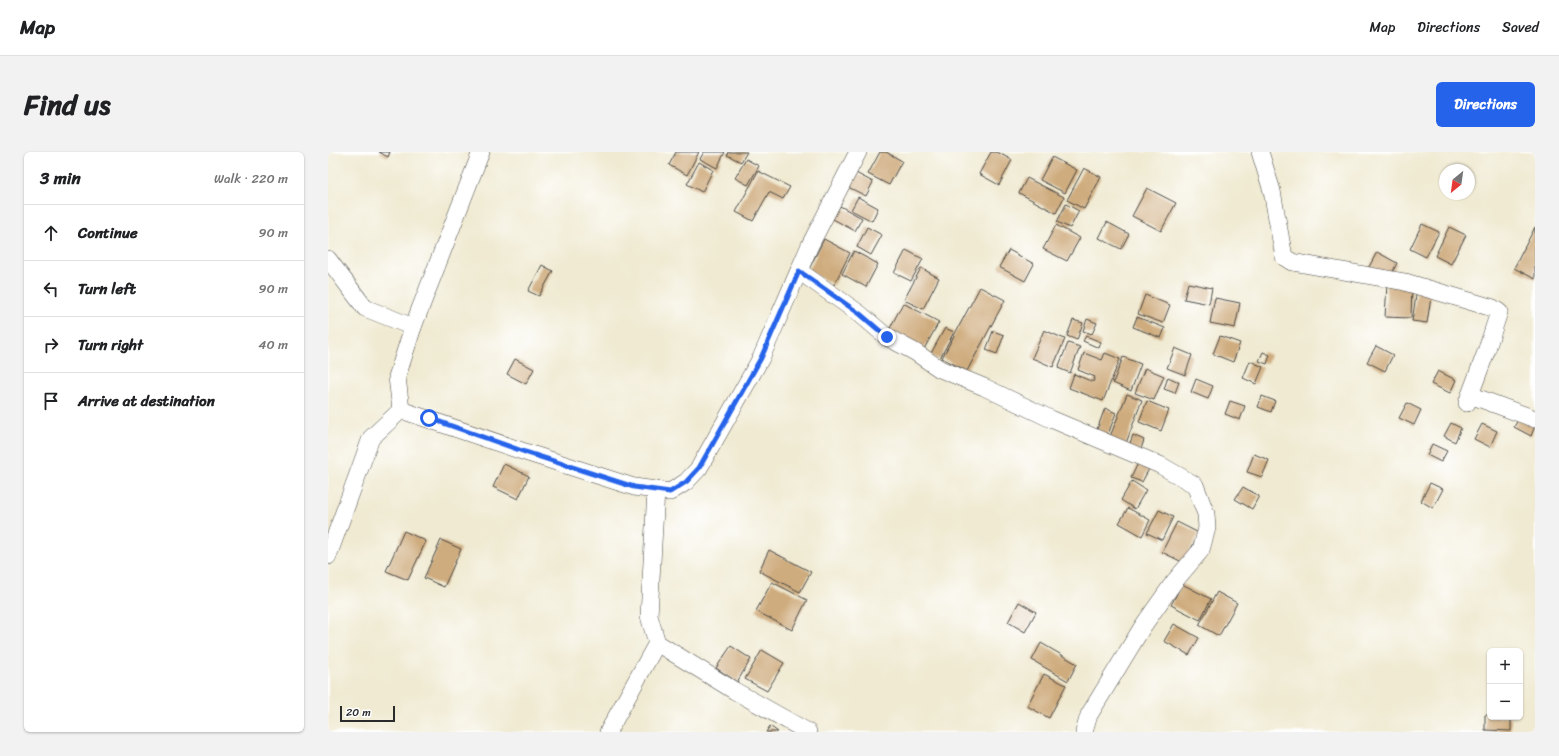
<!DOCTYPE html>
<meta charset="utf-8">
<style>
:root{--surface:#fff;--page:#f2f2f2;--text:#202124;--muted:#757577;--line:#e0e0e0;--accent:#2563eb}
body{margin:0;font-family:Sriracha,sans-serif;background:var(--page);color:var(--text)}
.controls{position:absolute;right:12px;bottom:12px;display:grid;overflow:hidden;border-radius:6px;box-shadow:0 1px 3px #0004}
.controls button{width:36px;height:36px;display:grid;place-items:center;padding:0;border:0;border-bottom:1px solid var(--line);background:var(--surface);color:var(--text);font:20px sans-serif}
.compass{position:absolute;left:1111px;top:12px;width:36px;height:36px;border-radius:50%;background:var(--surface);box-shadow:0 1px 3px #0004;rotate:209deg}
.scale{position:absolute;left:12px;bottom:10px;width:55px;box-sizing:border-box;padding-left:4px;border:2px solid #2b2b2b;border-top:0;font-size:11px;line-height:14px;white-space:nowrap;color:#2b2b2b;-webkit-text-stroke:3px #fff;paint-order:stroke}
.stop{position:absolute;width:12px;height:12px;margin:-9px;border:3px solid #2563eb;border-radius:50%;background:#fff}
.stop.end{background:#2563eb;border-color:#fff;box-shadow:0 1px 4px #0008}
.list{margin:0;padding:0;list-style:none}
h2{display:flex;justify-content:space-between;align-items:center;height:52px;margin:0;padding:0 16px;font-size:17px}
h2 small{font-size:13px;font-weight:400;color:var(--muted)}
.list li{display:grid;grid-template-columns:26px 1fr auto;gap:12px;align-items:center;box-sizing:border-box;height:56px;padding:0 16px;border-top:1px solid var(--line)}
.list b{display:block;font-size:15px;white-space:nowrap}
.list em{font-size:13px;font-style:normal;color:var(--muted)}
.icon{flex:none;width:22px;height:22px;fill:none;stroke:currentColor;stroke-width:2;stroke-linecap:round;stroke-linejoin:round}
.map{position:relative;flex:none;width:1207px;height:580px;overflow:hidden;border-radius:6px}
header{display:flex;align-items:center;gap:24px;box-sizing:border-box;height:56px;padding:0 20px;background:var(--surface);border-bottom:1px solid var(--line)}
header strong{font-size:19px}
nav{display:flex;gap:22px;margin-inline-start:auto;font-size:14px}
.intro{display:flex;align-items:center;justify-content:space-between;box-sizing:border-box;height:96px;padding:0 24px}
h1{margin:0;font-size:28px}
.button{padding:10px 18px;border-radius:6px;background:var(--accent);color:#fff;font-size:14px;font-weight:700}
main{display:flex;gap:24px;padding:0 24px}
aside{flex:1;background:var(--surface);border-radius:6px;box-shadow:0 1px 3px #0004}
.map>svg:first-child{display:block}
.building{fill:#cfac7e}
.lines{fill:none;stroke-linecap:round;stroke-linejoin:round}
.minor-casing{stroke:#494844;stroke-width:18}
.minor{stroke:#fff;stroke-width:17}
.route{stroke:#2563eb;stroke-width:5}
</style>
<header>
<strong>Map</strong>
<nav><a>Map</a><a>Directions</a><a>Saved</a></nav>
</header>
<div class="intro"><h1>Find us</h1><a class="button">Directions</a></div>
<main>
<aside>
<h2>3 min<small>Walk · 220 m</small></h2>
<ul class="list">
<li><svg class="icon" aria-label="ahead" viewBox="0 0 24 24"><path d="M12 20V5M6 11l6-6 6 6"/></svg><div><b>Continue</b></div><em>90 m</em></li>
<li><svg class="icon" aria-label="left" viewBox="0 0 24 24"><path d="M17 20v-9H6M10 6l-5 5 5 5"/></svg><div><b>Turn left</b></div><em>90 m</em></li>
<li><svg class="icon" aria-label="right" viewBox="0 0 24 24"><path d="M7 20v-9h11M14 6l5 5-5 5"/></svg><div><b>Turn right</b></div><em>40 m</em></li>
<li><svg class="icon" aria-label="arrive" viewBox="0 0 24 24"><path d="M6 21V4h12l-3 4 3 4H6"/></svg><div><b>Arrive at destination</b></div></li>
</ul>
</aside>
<div class="map">
<svg width="1207" height="580" viewBox="0 0 1207 580">
<rect width="100%" height="100%" fill="#fff"/>
<filter id="ink" filterUnits="userSpaceOnUse"><feTurbulence type="fractalNoise" baseFrequency=".025" numOctaves="2"/><feDisplacementMap in="SourceGraphic" scale="8" xChannelSelector="R" yChannelSelector="G"/><feConvolveMatrix kernelMatrix="1 2 1 2 8 2 1 2 1" color-interpolation-filters="sRGB"/></filter>
<filter id="wash" filterUnits="userSpaceOnUse"><feTurbulence type="fractalNoise" baseFrequency=".012" numOctaves="4" result="noise"/><feDisplacementMap in="SourceGraphic" scale="16" xChannelSelector="R" yChannelSelector="G"/><feGaussianBlur stdDeviation="0.9" result="paint"/><feColorMatrix in="noise" values="0 0 0 0 0 0 0 0 0 0 0 0 0 0 0 0 0 1.4 0 .05"/><feComposite in="paint" operator="in"/></filter>
<g filter="url(#wash)">
<rect width="100%" height="100%" fill="#f0ead2"/>
<g id="blocks">
<g class="building">
<path d="M 51,0 L 62,0 L 60,5 Z"/>
<path d="M 348,0 L 371,0 L 359,23 L 341,13 Z"/>
<path d="M 376,0 L 397,0 L 389,16 L 372,7 Z"/>
<path d="M 400,0 L 419,0 L 413,10 L 399,3 Z"/>
<path d="M 552,0 L 558,0 L 574,9 L 561,33 L 540,22 Z"/>
<path d="M 663,0 L 669,0 L 684,8 L 671,33 L 651,22 Z"/>
<path d="M 724,5 L 749,18 L 737,41 L 712,28 Z"/>
<path d="M 418,7 L 431,14 L 420,33 L 407,26 Z"/>
<path d="M 371,10 L 385,18 L 374,40 L 359,32 Z"/>
<path d="M 756,16 L 773,25 L 756,57 L 739,48 Z"/>
<path d="M 430,19 L 462,35 L 455,47 L 441,40 L 425,69 L 408,60 Z"/>
<path d="M 526,20 L 545,30 L 538,44 L 518,34 Z"/>
<path d="M 699,26 L 736,45 L 728,61 L 691,41 Z"/>
<path d="M 819,36 L 848,51 L 833,79 L 804,64 Z"/>
<path d="M 530,45 L 550,56 L 544,69 L 523,58 Z"/>
<path d="M 738,52 L 751,59 L 742,76 L 729,70 Z"/>
<path d="M 512,54 L 534,66 L 527,79 L 505,67 Z"/>
<path d="M 779,70 L 801,82 L 793,97 L 771,86 Z"/>
<path d="M 1094,72 L 1111,80 L 1098,105 L 1082,97 Z"/>
<path d="M 728,73 L 752,86 L 739,109 L 715,97 Z"/>
<path d="M 539,75 L 554,83 L 543,103 L 529,95 Z"/>
<path d="M 1121,75 L 1138,83 L 1123,112 L 1107,104 Z"/>
<path d="M 1207,75 L 1207,127 L 1186,116 Z"/>
<path d="M 496,87 L 522,101 L 506,133 L 480,119 Z"/>
<path d="M 578,98 L 595,107 L 583,129 L 566,121 Z"/>
<path d="M 681,98 L 706,112 L 697,129 L 671,115 Z"/>
<path d="M 526,99 L 550,112 L 538,135 L 514,122 Z"/>
<path d="M 1049,100 L 1069,111 L 1062,125 L 1041,115 Z"/>
<path d="M 214,113 L 225,119 L 211,144 L 200,139 Z"/>
<path d="M 593,116 L 611,126 L 595,157 L 576,148 Z"/>
<path d="M 860,131 L 884,136 L 881,152 L 856,147 Z"/>
<path d="M 1059,132 L 1084,134 L 1083,166 L 1057,165 Z"/>
<path d="M 652,135 L 677,148 L 639,219 L 614,206 Z"/>
<path d="M 1089,137 L 1104,139 L 1099,171 L 1084,169 Z"/>
<path d="M 817,143 L 842,153 L 835,171 L 810,162 Z"/>
<path d="M 887,146 L 912,151 L 907,176 L 882,171 Z"/>
<path d="M 575,151 L 611,170 L 596,197 L 561,178 Z"/>
<path d="M 809,165 L 837,176 L 833,186 L 805,175 Z"/>
<path d="M 759,167 L 769,171 L 764,182 L 755,179 Z"/>
<path d="M 745,168 L 755,171 L 749,188 L 739,184 Z"/>
<path d="M 617,176 L 626,180 L 611,208 L 602,203 Z"/>
<path d="M 716,178 L 737,187 L 725,215 L 704,206 Z"/>
<path d="M 665,179 L 676,183 L 669,202 L 658,198 Z"/>
<path d="M 758,184 L 773,190 L 771,196 L 755,189 Z"/>
<path d="M 892,184 L 912,191 L 905,210 L 885,202 Z"/>
<path d="M 740,191 L 752,195 L 742,221 L 730,216 Z"/>
<path d="M 1048,194 L 1065,203 L 1057,219 L 1039,210 Z"/>
<path d="M 847,196 L 864,203 L 857,223 L 839,216 Z"/>
<path d="M 935,200 L 942,203 L 939,212 L 931,209 Z"/>
<path d="M 756,201 L 774,208 L 777,201 L 792,207 L 775,249 L 741,236 L 746,222 L 765,230 L 767,225 L 750,218 Z"/>
<path d="M 795,205 L 813,212 L 803,239 L 785,231 Z"/>
<path d="M 187,207 L 206,217 L 198,232 L 179,222 Z"/>
<path d="M 922,209 L 935,215 L 928,232 L 915,226 Z"/>
<path d="M 817,216 L 836,224 L 826,248 L 807,241 Z"/>
<path d="M 1110,219 L 1128,228 L 1122,241 L 1103,232 Z"/>
<path d="M 840,225 L 851,230 L 847,241 L 836,237 Z"/>
<path d="M 868,227 L 885,234 L 880,247 L 863,240 Z"/>
<path d="M 799,242 L 814,248 L 797,294 L 781,287 Z"/>
<path d="M 934,244 L 947,249 L 943,260 L 930,255 Z"/>
<path d="M 819,249 L 841,258 L 833,279 L 811,270 Z"/>
<path d="M 902,249 L 917,254 L 912,268 L 897,262 Z"/>
<path d="M 1079,251 L 1093,258 L 1086,273 L 1071,266 Z"/>
<path d="M 777,256 L 788,261 L 779,285 L 768,280 Z"/>
<path d="M 1191,266 L 1207,274 L 1203,284 L 1186,275 Z"/>
<path d="M 1123,271 L 1133,276 L 1127,290 L 1116,284 Z"/>
<path d="M 1154,272 L 1169,279 L 1162,295 L 1146,287 Z"/>
<path d="M 805,283 L 816,288 L 812,300 L 800,296 Z"/>
<path d="M 1104,292 L 1119,299 L 1113,310 L 1099,303 Z"/>
<path d="M 926,302 L 941,308 L 934,325 L 919,320 Z"/>
<path d="M 811,309 L 822,315 L 814,330 L 803,326 Z"/>
<path d="M 176,312 L 201,324 L 190,347 L 165,335 Z"/>
<path d="M 804,329 L 818,338 L 807,357 L 793,348 Z"/>
<path d="M 1102,331 L 1115,337 L 1105,356 L 1093,349 Z"/>
<path d="M 915,335 L 931,344 L 924,357 L 907,347 Z"/>
<path d="M 800,356 L 822,368 L 814,384 L 791,371 Z"/>
<path d="M 831,358 L 845,365 L 834,388 L 819,381 Z"/>
<path d="M 849,370 L 871,381 L 856,411 L 834,400 Z"/>
<path d="M 76,379 L 98,389 L 80,428 L 58,419 Z"/>
<path d="M 113,388 L 133,397 L 116,435 L 96,426 Z"/>
<path d="M 441,398 L 483,420 L 472,440 L 431,419 Z"/>
<path d="M 444,430 L 479,448 L 464,478 L 428,459 Z"/>
<path d="M 854,432 L 883,447 L 872,468 L 843,453 Z"/>
<path d="M 889,440 L 909,451 L 891,484 L 871,473 Z"/>
<path d="M 691,450 L 708,460 L 697,480 L 680,470 Z"/>
<path d="M 846,472 L 871,486 L 861,503 L 836,489 Z"/>
<path d="M 713,491 L 749,512 L 740,529 L 704,508 Z"/>
<path d="M 403,494 L 423,507 L 409,530 L 388,516 Z"/>
<path d="M 434,498 L 456,511 L 439,539 L 417,527 Z"/>
<path d="M 716,522 L 738,533 L 721,566 L 699,554 Z"/>
<path d="M 1157,563 L 1162,563 L 1162,565 L 1183,565 L 1183,579 L 1157,578 Z"/>
<path d="M 442,574 L 450,580 L 438,580 Z"/>
</g>
</g>
</g>
<g filter="url(#ink)">
<use href="#blocks" fill-opacity="0" stroke="#494844" stroke-width="1"/>
<g class="lines">
<defs>
<g id="minor">
<path d="M 932,0 L 944,39 L 956,105 L 964,110 L 1077,130 L 1165,156 L 1171,160 L 1158,200 L 1139,251"/>
<path d="M 0,107 L 37,156 L 85,175"/>
<path d="M 471,119 L 532,162 L 559,185 L 587,200 L 612,217 L 656,235 L 723,267 L 832,313 L 867,333 L 878,362 L 879,376 L 873,398 L 846,430 L 815,474 L 761,563 L 756,580"/>
<path d="M 1142,243 L 1207,267"/>
<path d="M 73,258 L 69,225 L 85,175 L 153,0"/>
<path d="M 328,338 L 321,464 L 329,491 L 407,539 L 480,580"/>
<path d="M 0,404 L 43,286 L 73,258 L 197,300 L 306,335 L 342,340 L 358,330 L 371,316 L 433,206 L 482,93 L 530,0"/>
<path d="M 280,580 L 329,491"/>
</g>
</defs>
<use href="#minor" class="minor-casing"/>
<use href="#minor" class="minor"/>
</g>
</g>
<g class="lines" filter="url(#ink)">
<path class="route" d="M 101,266 L 197,300 L 306,335 L 342,340 L 358,330 L 371,316 L 433,206 L 471,119 L 532,162 L 559,185"/>
</g>
</svg>
<div class="controls">
<button>+</button>
<button>−</button>
</div>
<svg class="compass" viewBox="-18 -18 36 36"><path d="M0-13l5 13h-10z" fill="#e53935"/><path d="M0 13l5-13h-10z" fill="#757577"/></svg>
<div class="scale">20 m</div>
<div class="stop" style="left:101px;top:266px"></div>
<div class="stop end" style="left:559px;top:185px"></div>
</div>
</main>
